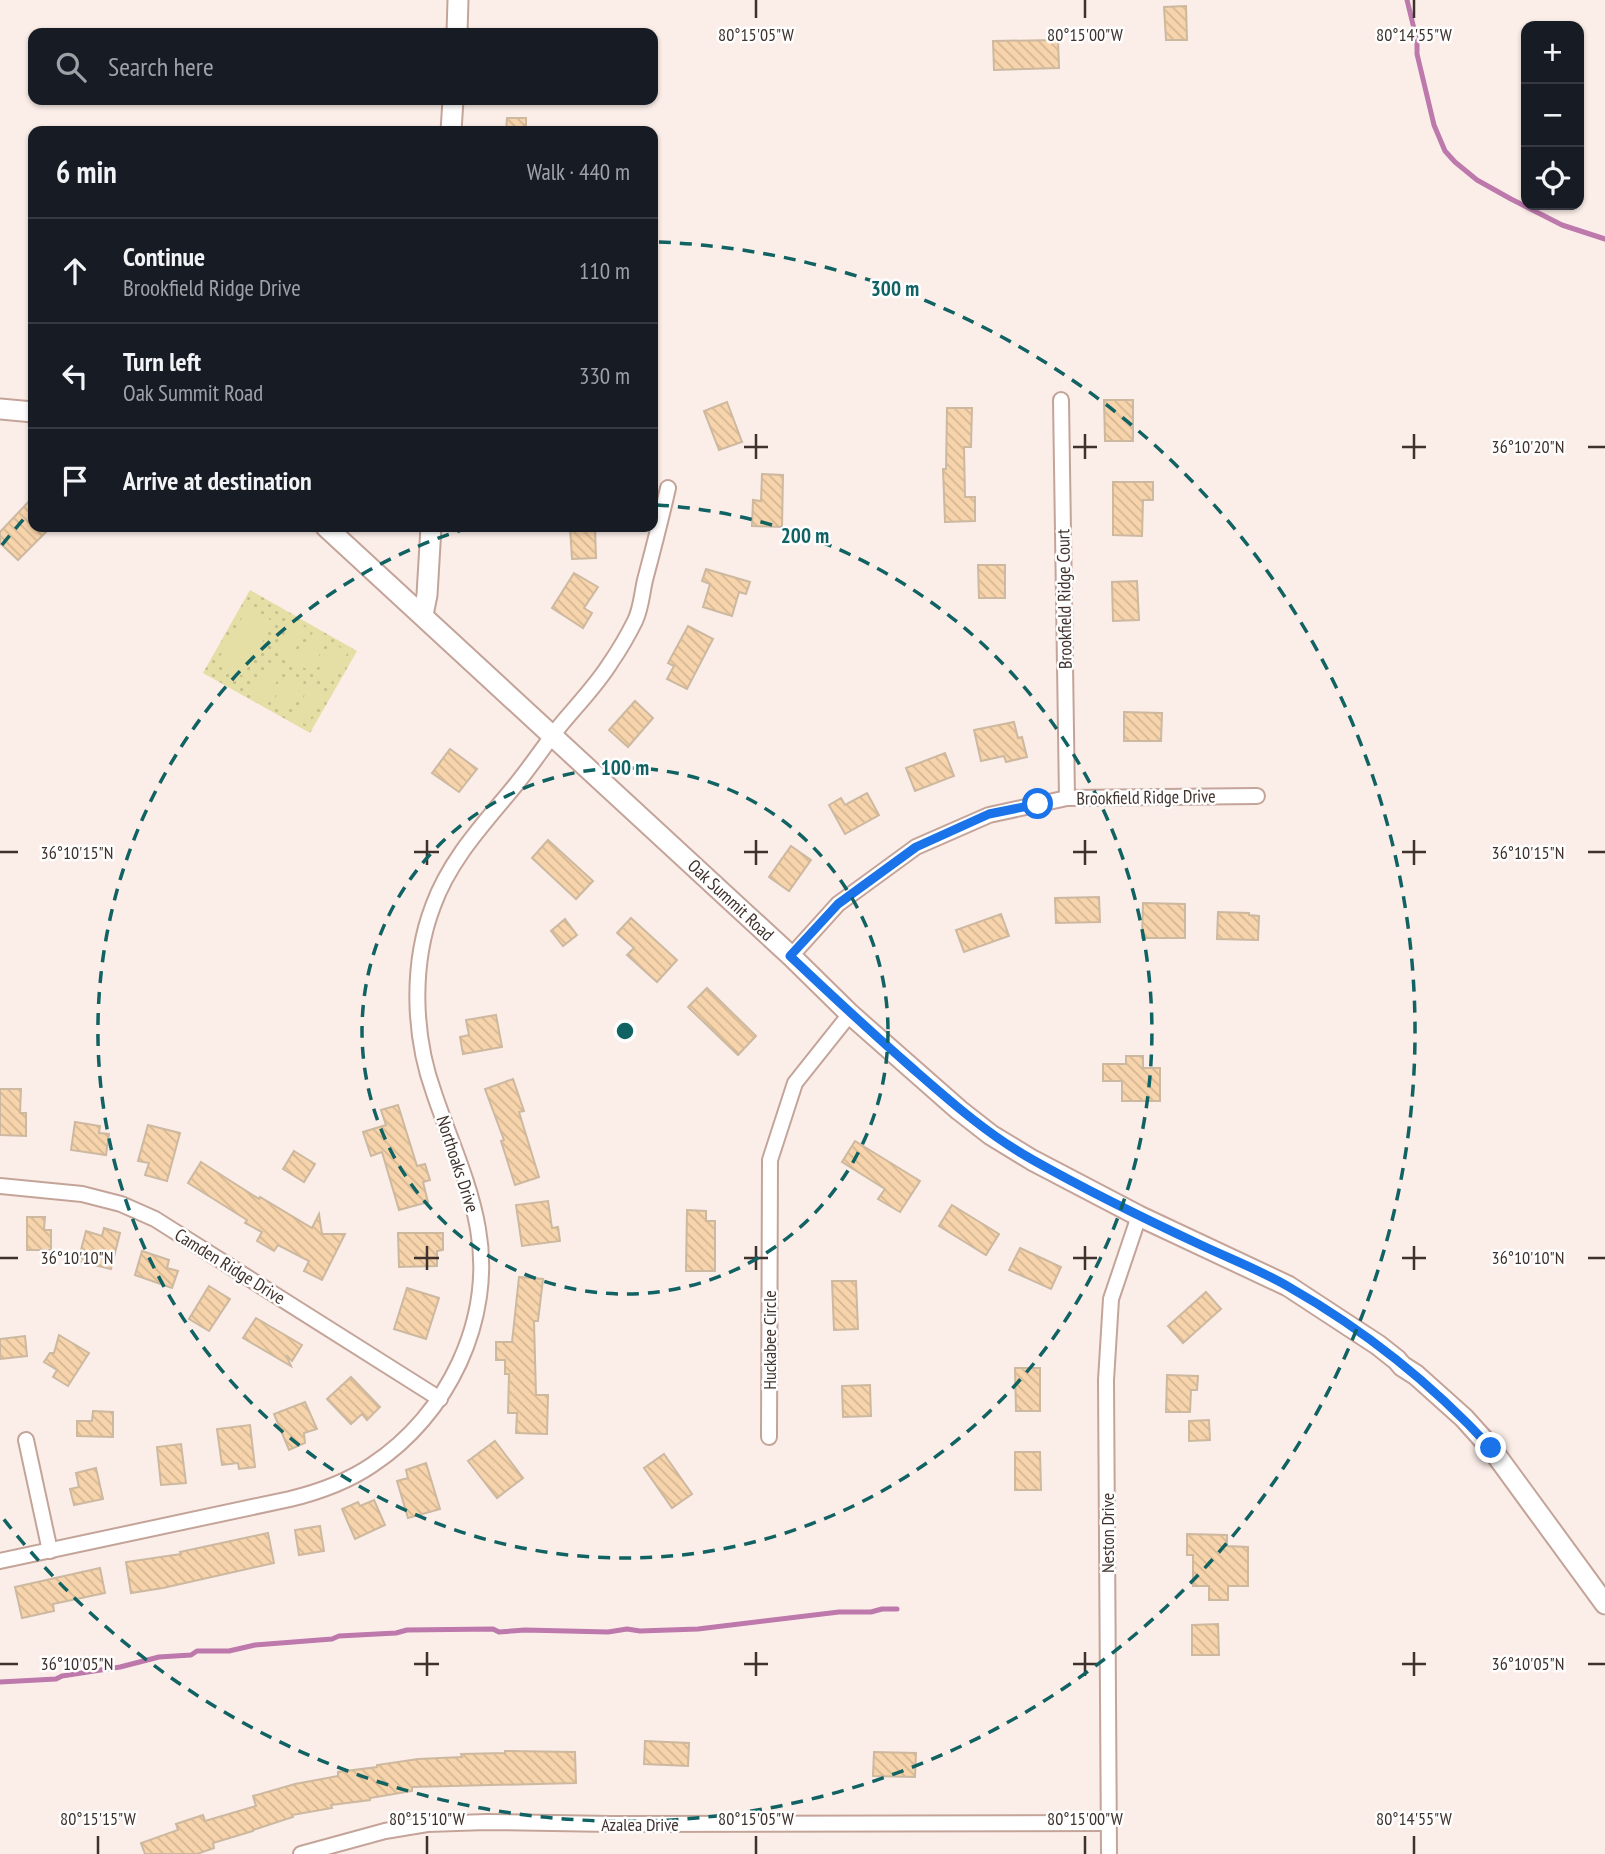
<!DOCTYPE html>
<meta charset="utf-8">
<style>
:root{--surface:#171b24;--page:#242831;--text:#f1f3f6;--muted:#9ea1a6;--line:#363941}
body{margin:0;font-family:"PT Sans Narrow",sans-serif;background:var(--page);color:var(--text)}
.controls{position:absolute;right:21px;top:21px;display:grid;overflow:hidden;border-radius:14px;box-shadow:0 2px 5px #0004}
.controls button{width:63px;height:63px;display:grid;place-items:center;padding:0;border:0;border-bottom:2px solid var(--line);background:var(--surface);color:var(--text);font:35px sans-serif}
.stop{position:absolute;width:21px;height:21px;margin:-16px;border:5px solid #1a73e8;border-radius:50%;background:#fff}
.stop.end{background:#1a73e8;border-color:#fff;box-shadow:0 2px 7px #0008}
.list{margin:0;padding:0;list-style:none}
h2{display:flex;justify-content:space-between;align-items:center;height:91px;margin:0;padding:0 28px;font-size:30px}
h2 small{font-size:23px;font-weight:400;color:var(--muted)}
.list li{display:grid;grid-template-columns:46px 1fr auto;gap:21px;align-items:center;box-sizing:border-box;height:105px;padding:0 28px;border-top:2px solid var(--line)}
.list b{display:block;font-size:26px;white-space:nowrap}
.list p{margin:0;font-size:23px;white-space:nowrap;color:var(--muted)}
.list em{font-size:23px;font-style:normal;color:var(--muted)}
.icon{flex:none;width:38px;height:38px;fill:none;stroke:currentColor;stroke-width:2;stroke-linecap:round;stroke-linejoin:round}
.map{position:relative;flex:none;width:1605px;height:1854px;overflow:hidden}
.search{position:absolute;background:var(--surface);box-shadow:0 2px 5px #0004;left:28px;top:28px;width:630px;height:77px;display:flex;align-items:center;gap:18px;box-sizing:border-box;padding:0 24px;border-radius:14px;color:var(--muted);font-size:26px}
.panel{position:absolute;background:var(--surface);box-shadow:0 2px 5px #0004;left:28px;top:126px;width:630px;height:406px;border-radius:14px}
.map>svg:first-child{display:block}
.park{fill:url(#park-dots)}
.garden{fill:#e5dea5}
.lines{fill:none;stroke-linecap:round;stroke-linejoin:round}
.stream{stroke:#bd78ac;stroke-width:5}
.building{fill:url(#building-back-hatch);stroke:#cdb8a0;stroke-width:2}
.street-casing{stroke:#c4a499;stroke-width:18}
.secondary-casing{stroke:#c4a499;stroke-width:23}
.street{stroke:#fff;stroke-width:14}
.secondary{stroke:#fff;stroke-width:19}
.route{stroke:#1a73e8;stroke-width:9}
.ticks{fill:none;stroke:#3f322d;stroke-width:2.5}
.ring{fill:none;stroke:#116262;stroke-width:3.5;stroke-dasharray:12 9}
.labels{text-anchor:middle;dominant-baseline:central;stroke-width:5;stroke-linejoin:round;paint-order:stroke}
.street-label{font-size:18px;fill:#3f322d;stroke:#fefefe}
.ticks-label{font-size:18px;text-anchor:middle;fill:#3f322d;stroke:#fefefe;stroke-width:5;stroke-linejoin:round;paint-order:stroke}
.centre{fill:#116262;stroke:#fefefe;stroke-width:3.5}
.ring-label{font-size:21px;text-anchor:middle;font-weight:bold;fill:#116262;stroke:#fefefe;stroke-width:5;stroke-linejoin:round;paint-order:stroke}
</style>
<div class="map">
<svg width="1605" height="1854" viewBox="0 0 1605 1854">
<defs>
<pattern id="park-dots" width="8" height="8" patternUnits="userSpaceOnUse" patternTransform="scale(1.75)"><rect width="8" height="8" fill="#e5dea5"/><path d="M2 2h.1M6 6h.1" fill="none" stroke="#c6bf8e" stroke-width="1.8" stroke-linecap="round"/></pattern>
<pattern id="building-back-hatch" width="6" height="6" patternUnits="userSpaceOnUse" patternTransform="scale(1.75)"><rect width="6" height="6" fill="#f7d4ab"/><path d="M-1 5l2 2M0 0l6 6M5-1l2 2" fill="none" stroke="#d5b693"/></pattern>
</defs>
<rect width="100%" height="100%" fill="#fbeee9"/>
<path class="park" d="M 250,590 L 357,651 L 310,733 L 203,673 Z"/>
<g class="garden">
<path d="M 248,607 L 274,622 L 243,676 L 217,662 Z"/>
<path d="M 292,620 L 307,628 L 290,659 L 275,651 Z"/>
<path d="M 313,632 L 328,640 L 310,671 L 295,663 Z"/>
<path d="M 334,644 L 348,652 L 331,683 L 316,675 Z"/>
<path d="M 268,662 L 283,670 L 266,701 L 251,693 Z"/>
<path d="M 289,674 L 304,682 L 286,713 L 271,705 Z"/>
<path d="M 310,686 L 324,694 L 307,725 L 292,717 Z"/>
</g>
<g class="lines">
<g class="stream">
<path d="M 1407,0 L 1417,41 L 1417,54 L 1434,125 L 1445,151 L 1455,162 L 1477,180 L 1511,199 L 1562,225 L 1605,239"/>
<path d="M 0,1682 L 56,1679 L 62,1676 L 120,1667 L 159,1657 L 191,1655 L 197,1651 L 229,1651 L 255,1645 L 332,1639 L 339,1636 L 396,1633 L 407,1630 L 493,1629 L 499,1632 L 525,1630 L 608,1632 L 627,1629 L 640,1631 L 698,1629 L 839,1612 L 871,1612 L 882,1609 L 897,1609"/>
</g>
</g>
<g class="building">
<path d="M 1186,6 L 1187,40 L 1166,40 L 1164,7 Z"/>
<path d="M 1058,40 L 1059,68 L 994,70 L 993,41 Z"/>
<path d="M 507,118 L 526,118 L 526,131 L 506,131 Z"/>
<path d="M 1104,400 L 1133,400 L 1133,441 L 1105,441 Z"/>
<path d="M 727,402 L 742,442 L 719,450 L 704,411 Z"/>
<path d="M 947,408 L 972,408 L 971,447 L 964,447 L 965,497 L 975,497 L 975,521 L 945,522 L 943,469 L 946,469 Z"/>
<path d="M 762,474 L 783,475 L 782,527 L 752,526 L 753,500 L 761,501 Z"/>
<path d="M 1113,482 L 1153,482 L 1153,500 L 1143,500 L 1142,536 L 1113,535 Z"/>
<path d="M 33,497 L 33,527 L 51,527 L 18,560 L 0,543 L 0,532 Z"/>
<path d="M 570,527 L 595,527 L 596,558 L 572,559 Z"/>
<path d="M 978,565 L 1005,565 L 1005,598 L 979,598 Z"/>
<path d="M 706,569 L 750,582 L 746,594 L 739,592 L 732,616 L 703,607 L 710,584 L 702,581 Z"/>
<path d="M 574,573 L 598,587 L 584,608 L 592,613 L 583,628 L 552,608 Z"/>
<path d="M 1137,581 L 1139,620 L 1113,621 L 1112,582 Z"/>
<path d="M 688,626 L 713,639 L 687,689 L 667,679 L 674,666 L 668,663 Z"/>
<path d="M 635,701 L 653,718 L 628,747 L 609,730 Z"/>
<path d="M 1124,712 L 1162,713 L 1161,741 L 1124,741 Z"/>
<path d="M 1014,722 L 1018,738 L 1022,737 L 1027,757 L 1006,762 L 1004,756 L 981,761 L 974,730 Z"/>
<path d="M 450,749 L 477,769 L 459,792 L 432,773 Z"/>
<path d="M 945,753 L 954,776 L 915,791 L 906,768 Z"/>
<path d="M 867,793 L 879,815 L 845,834 L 829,805 L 841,798 L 845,805 Z"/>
<path d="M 548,840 L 593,881 L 576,899 L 532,858 Z"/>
<path d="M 791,846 L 811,860 L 789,891 L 769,877 Z"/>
<path d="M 1099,897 L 1100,922 L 1056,923 L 1055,898 Z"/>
<path d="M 1143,903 L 1185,904 L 1185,938 L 1142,938 Z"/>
<path d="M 1218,912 L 1249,913 L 1249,915 L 1259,916 L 1258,940 L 1217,939 Z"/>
<path d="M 1001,914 L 1009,936 L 964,952 L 956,930 Z"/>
<path d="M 631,918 L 677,960 L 657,982 L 627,955 L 634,948 L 617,933 Z"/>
<path d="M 565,919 L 577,935 L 563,946 L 551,931 Z"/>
<path d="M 707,988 L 756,1036 L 738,1055 L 688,1007 Z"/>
<path d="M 496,1015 L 502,1047 L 463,1054 L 460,1037 L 469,1035 L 466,1020 Z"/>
<path d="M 1126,1056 L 1143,1056 L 1143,1068 L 1160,1068 L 1160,1101 L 1122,1101 L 1122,1081 L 1103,1081 L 1103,1064 L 1126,1064 Z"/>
<path d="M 513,1079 L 524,1111 L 519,1112 L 539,1177 L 515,1185 L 501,1141 L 504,1140 L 485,1089 Z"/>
<path d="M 0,1089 L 21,1089 L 20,1113 L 26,1113 L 26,1136 L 0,1135 Z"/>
<path d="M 398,1105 L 417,1166 L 425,1164 L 430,1180 L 423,1182 L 428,1202 L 399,1210 L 382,1152 L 371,1156 L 363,1132 L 386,1125 L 381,1110 Z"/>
<path d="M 75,1122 L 100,1126 L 99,1133 L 109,1134 L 106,1155 L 71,1150 Z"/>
<path d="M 148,1125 L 180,1133 L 167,1181 L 145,1175 L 149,1163 L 138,1161 Z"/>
<path d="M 855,1141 L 920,1181 L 900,1212 L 878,1199 L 885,1189 L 842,1162 Z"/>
<path d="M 294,1151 L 315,1164 L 304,1182 L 283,1169 Z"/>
<path d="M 201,1162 L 259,1199 L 260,1197 L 312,1228 L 319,1214 L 322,1234 L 345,1234 L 322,1280 L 304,1271 L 309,1261 L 278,1245 L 274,1251 L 257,1241 L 262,1232 L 245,1223 L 247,1220 L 188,1183 Z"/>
<path d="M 548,1201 L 552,1228 L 558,1227 L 560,1241 L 522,1246 L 516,1205 Z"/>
<path d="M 952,1205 L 999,1234 L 986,1255 L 939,1226 Z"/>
<path d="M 687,1210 L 706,1211 L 706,1221 L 715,1221 L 715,1271 L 686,1271 Z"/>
<path d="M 27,1217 L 45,1217 L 44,1230 L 51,1230 L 51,1250 L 27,1250 Z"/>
<path d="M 104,1228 L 120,1233 L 111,1269 L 78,1261 L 86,1231 L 102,1236 Z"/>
<path d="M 398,1233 L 443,1233 L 443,1250 L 437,1251 L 437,1266 L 399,1267 Z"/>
<path d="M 1020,1248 L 1061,1267 L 1051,1289 L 1009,1270 Z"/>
<path d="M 142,1251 L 169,1260 L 167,1268 L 178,1271 L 172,1288 L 135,1275 Z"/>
<path d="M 519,1277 L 543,1279 L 538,1321 L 534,1321 L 536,1395 L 548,1395 L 547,1434 L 516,1433 L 517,1413 L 508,1413 L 509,1374 L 505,1374 L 505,1360 L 496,1360 L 496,1342 L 512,1342 Z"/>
<path d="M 832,1281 L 856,1281 L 858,1329 L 834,1330 Z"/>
<path d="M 209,1286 L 230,1299 L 209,1331 L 189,1319 Z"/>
<path d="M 407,1288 L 439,1298 L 426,1339 L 394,1329 Z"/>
<path d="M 1206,1292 L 1221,1309 L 1183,1343 L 1168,1326 Z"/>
<path d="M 256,1318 L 302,1345 L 292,1361 L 286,1355 L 291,1366 L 243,1338 Z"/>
<path d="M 59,1335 L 89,1353 L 68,1386 L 53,1377 L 57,1370 L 44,1362 L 50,1353 L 54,1353 Z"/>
<path d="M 25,1336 L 27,1356 L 0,1359 L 0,1339 Z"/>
<path d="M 1015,1368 L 1040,1368 L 1040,1411 L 1016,1411 Z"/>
<path d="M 1167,1375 L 1198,1376 L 1197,1390 L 1191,1390 L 1190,1412 L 1166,1412 Z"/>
<path d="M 351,1377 L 380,1407 L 367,1420 L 362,1414 L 351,1424 L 327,1399 Z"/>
<path d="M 870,1385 L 871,1416 L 843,1417 L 842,1386 Z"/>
<path d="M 305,1402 L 317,1429 L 304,1433 L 305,1443 L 289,1450 L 274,1414 Z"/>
<path d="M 93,1411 L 113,1412 L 113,1437 L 77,1436 L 77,1421 L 92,1421 Z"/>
<path d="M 1209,1420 L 1210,1440 L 1189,1441 L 1189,1421 Z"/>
<path d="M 250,1425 L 255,1467 L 239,1469 L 238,1463 L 222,1465 L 217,1429 Z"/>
<path d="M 495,1441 L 523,1478 L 497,1498 L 468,1461 Z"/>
<path d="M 181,1444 L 186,1483 L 161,1485 L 157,1447 Z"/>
<path d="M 1015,1452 L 1040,1452 L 1041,1490 L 1015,1490 Z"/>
<path d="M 664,1454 L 692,1494 L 672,1508 L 644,1468 Z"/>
<path d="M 426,1463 L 440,1509 L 408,1518 L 397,1481 L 408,1478 L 406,1470 Z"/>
<path d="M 96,1468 L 103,1499 L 74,1505 L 70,1489 L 79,1487 L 76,1473 Z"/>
<path d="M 374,1500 L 385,1525 L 355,1539 L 342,1509 L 358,1502 L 360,1506 Z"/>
<path d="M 320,1526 L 324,1551 L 299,1555 L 295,1530 Z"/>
<path d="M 268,1533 L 274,1563 L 163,1588 L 131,1593 L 126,1562 L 181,1554 L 180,1552 Z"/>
<path d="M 1187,1534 L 1227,1535 L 1227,1546 L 1248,1547 L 1248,1586 L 1228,1586 L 1228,1600 L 1209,1600 L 1209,1586 L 1193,1586 L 1193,1555 L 1187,1555 Z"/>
<path d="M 100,1568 L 105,1593 L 53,1604 L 54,1611 L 22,1618 L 15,1587 Z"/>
<path d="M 1218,1624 L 1219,1655 L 1192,1655 L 1192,1625 Z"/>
<path d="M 645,1741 L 689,1743 L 688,1766 L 644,1764 Z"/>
<path d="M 505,1751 L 575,1752 L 576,1783 L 412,1787 L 412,1791 L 370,1798 L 370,1800 L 331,1805 L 332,1808 L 292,1815 L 293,1817 L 253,1830 L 253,1831 L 213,1843 L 214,1848 L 197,1854 L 145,1854 L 141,1843 L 178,1830 L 176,1824 L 203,1815 L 205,1821 L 256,1806 L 253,1796 L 295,1784 L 338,1776 L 338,1772 L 377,1767 L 377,1765 L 418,1759 L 462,1757 L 461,1754 L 505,1753 Z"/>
<path d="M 874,1752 L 916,1753 L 915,1777 L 873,1776 Z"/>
</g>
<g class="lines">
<defs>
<g id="street">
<path d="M 1061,400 L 1067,798"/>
<path d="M 791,956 L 838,904 L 916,847 L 989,815 L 1067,798 L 1257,796"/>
<path d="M 0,1186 L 82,1194 L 121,1204 L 155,1219 L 440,1399"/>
<path d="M 769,1437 L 770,1160 L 795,1083 L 850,1014"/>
<path d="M 26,1440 L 50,1551"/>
<path d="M 0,1561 L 290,1499 C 319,1492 347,1482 372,1465 C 448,1415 494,1320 478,1229 C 470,1182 449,1138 434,1093 C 413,1035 411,964 433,906 C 449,862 479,829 509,793 C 527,772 542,749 559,727 C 576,706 597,685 611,662 C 620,649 628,635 635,621 C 641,609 642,593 645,580 C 653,550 661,519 668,488"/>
<path d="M 301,1854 L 385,1831 L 427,1824 L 487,1822 L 612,1824 L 1108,1823"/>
<path d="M 1109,1854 L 1106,1380 L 1111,1299 L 1139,1216"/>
</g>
<g id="secondary">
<path d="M 457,33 L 458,0"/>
<path d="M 451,131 L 453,100"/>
<path d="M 0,409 L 33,412"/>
<path d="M 326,527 L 791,956 L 850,1014 L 959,1110 L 991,1135 L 1032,1160 L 1139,1216 L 1288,1286 L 1378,1345 L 1397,1360 L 1402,1366 L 1416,1375 L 1464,1418 L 1491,1448 L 1605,1604"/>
<path d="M 423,615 L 427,595 L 431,527"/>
</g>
</defs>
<use href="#street" class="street-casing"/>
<use href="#secondary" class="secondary-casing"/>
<use href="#street" class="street"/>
<use href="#secondary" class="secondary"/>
</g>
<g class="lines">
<path class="route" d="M 1038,804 L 989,814 L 916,847 L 838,904 L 790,956 C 830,994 870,1031 911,1067 C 950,1101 988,1135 1033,1160 C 1088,1191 1145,1219 1203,1246 C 1231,1259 1262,1271 1289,1287 C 1363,1329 1433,1385 1491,1448"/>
</g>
<path class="ticks" d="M 756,0 L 756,18M 1085,0 L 1085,18M 1414,0 L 1414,18M 756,434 L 756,459M 1085,434 L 1085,459M 1414,434 L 1414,459M 744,447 L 768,447M 1073,447 L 1097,447M 1402,447 L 1426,447M 1588,447 L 1605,447M 427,840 L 427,865M 756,840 L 756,865M 1085,840 L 1085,865M 1414,840 L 1414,865M 0,852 L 18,852M 414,852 L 439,852M 744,852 L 768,852M 1073,852 L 1097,852M 1402,852 L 1426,852M 1588,852 L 1605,852M 427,1246 L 427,1270M 756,1246 L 756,1270M 1085,1246 L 1085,1270M 1414,1246 L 1414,1270M 0,1258 L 18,1258M 414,1258 L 439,1258M 744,1258 L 768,1258M 1073,1258 L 1097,1258M 1402,1258 L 1426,1258M 1588,1258 L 1605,1258M 427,1652 L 427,1676M 756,1652 L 756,1676M 1085,1652 L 1085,1676M 1414,1652 L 1414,1676M 0,1664 L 18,1664M 414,1664 L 439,1664M 744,1664 L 768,1664M 1073,1664 L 1097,1664M 1402,1664 L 1426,1664M 1588,1664 L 1605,1664M 98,1836 L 98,1854M 427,1836 L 427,1854M 756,1836 L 756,1854M 1085,1836 L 1085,1854M 1414,1836 L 1414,1854"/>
<g class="ring">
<circle cx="625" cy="1031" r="263"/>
<path d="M657 505A527 527 0 1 1 471 527"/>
<path d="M2 545A790 790 0 0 1 29 513M659 242A790 790 0 1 1 2 1517"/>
</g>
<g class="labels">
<g class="street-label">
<text transform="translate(1064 599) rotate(-91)">Brookfield Ridge Court</text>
<text transform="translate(1146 797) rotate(-1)">Brookfield Ridge Drive</text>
<text transform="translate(731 900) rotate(43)">Oak Summit Road</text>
<text transform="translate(458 1164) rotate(72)">Northoaks Drive</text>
<text transform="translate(230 1266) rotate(32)">Camden Ridge Drive</text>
<text transform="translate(769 1340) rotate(-90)">Huckabee Circle</text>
<text transform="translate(1107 1533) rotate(-90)">Neston Drive</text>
<text x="640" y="1824">Azalea Drive</text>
</g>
</g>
<g class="ticks-label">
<text x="756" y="41">80°15'05"W</text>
<text x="1085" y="41">80°15'00"W</text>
<text x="1414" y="41">80°14'55"W</text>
<text x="1528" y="453">36°10'20"N</text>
<text x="77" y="859">36°10'15"N</text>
<text x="1528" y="859">36°10'15"N</text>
<text x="77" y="1264">36°10'10"N</text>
<text x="1528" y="1264">36°10'10"N</text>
<text x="77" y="1670">36°10'05"N</text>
<text x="1528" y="1670">36°10'05"N</text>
<text x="98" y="1825">80°15'15"W</text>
<text x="427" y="1825">80°15'10"W</text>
<text x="756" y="1825">80°15'05"W</text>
<text x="1085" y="1825">80°15'00"W</text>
<text x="1414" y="1825">80°14'55"W</text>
</g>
<circle cx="625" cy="1031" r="10" class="centre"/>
<g class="ring-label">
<text x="895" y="296">300 m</text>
<text x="805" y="543">200 m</text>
<text x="625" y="775">100 m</text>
</g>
</svg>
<div class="controls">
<button>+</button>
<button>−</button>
<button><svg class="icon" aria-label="locate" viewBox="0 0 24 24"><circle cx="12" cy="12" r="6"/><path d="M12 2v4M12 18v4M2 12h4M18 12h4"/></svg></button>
</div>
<div class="stop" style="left:1038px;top:804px"></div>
<div class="stop end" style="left:1491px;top:1448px"></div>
<div class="search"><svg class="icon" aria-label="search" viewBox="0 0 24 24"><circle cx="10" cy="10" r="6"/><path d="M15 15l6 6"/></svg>Search here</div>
<section class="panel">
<h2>6 min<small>Walk · 440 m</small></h2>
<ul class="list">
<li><svg class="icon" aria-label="ahead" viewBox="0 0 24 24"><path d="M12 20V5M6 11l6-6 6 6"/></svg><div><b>Continue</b><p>Brookfield Ridge Drive</p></div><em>110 m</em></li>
<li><svg class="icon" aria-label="left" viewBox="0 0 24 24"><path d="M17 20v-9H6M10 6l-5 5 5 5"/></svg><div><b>Turn left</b><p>Oak Summit Road</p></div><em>330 m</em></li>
<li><svg class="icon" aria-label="arrive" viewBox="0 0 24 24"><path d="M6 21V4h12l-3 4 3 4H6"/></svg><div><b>Arrive at destination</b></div></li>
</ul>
</section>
</div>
